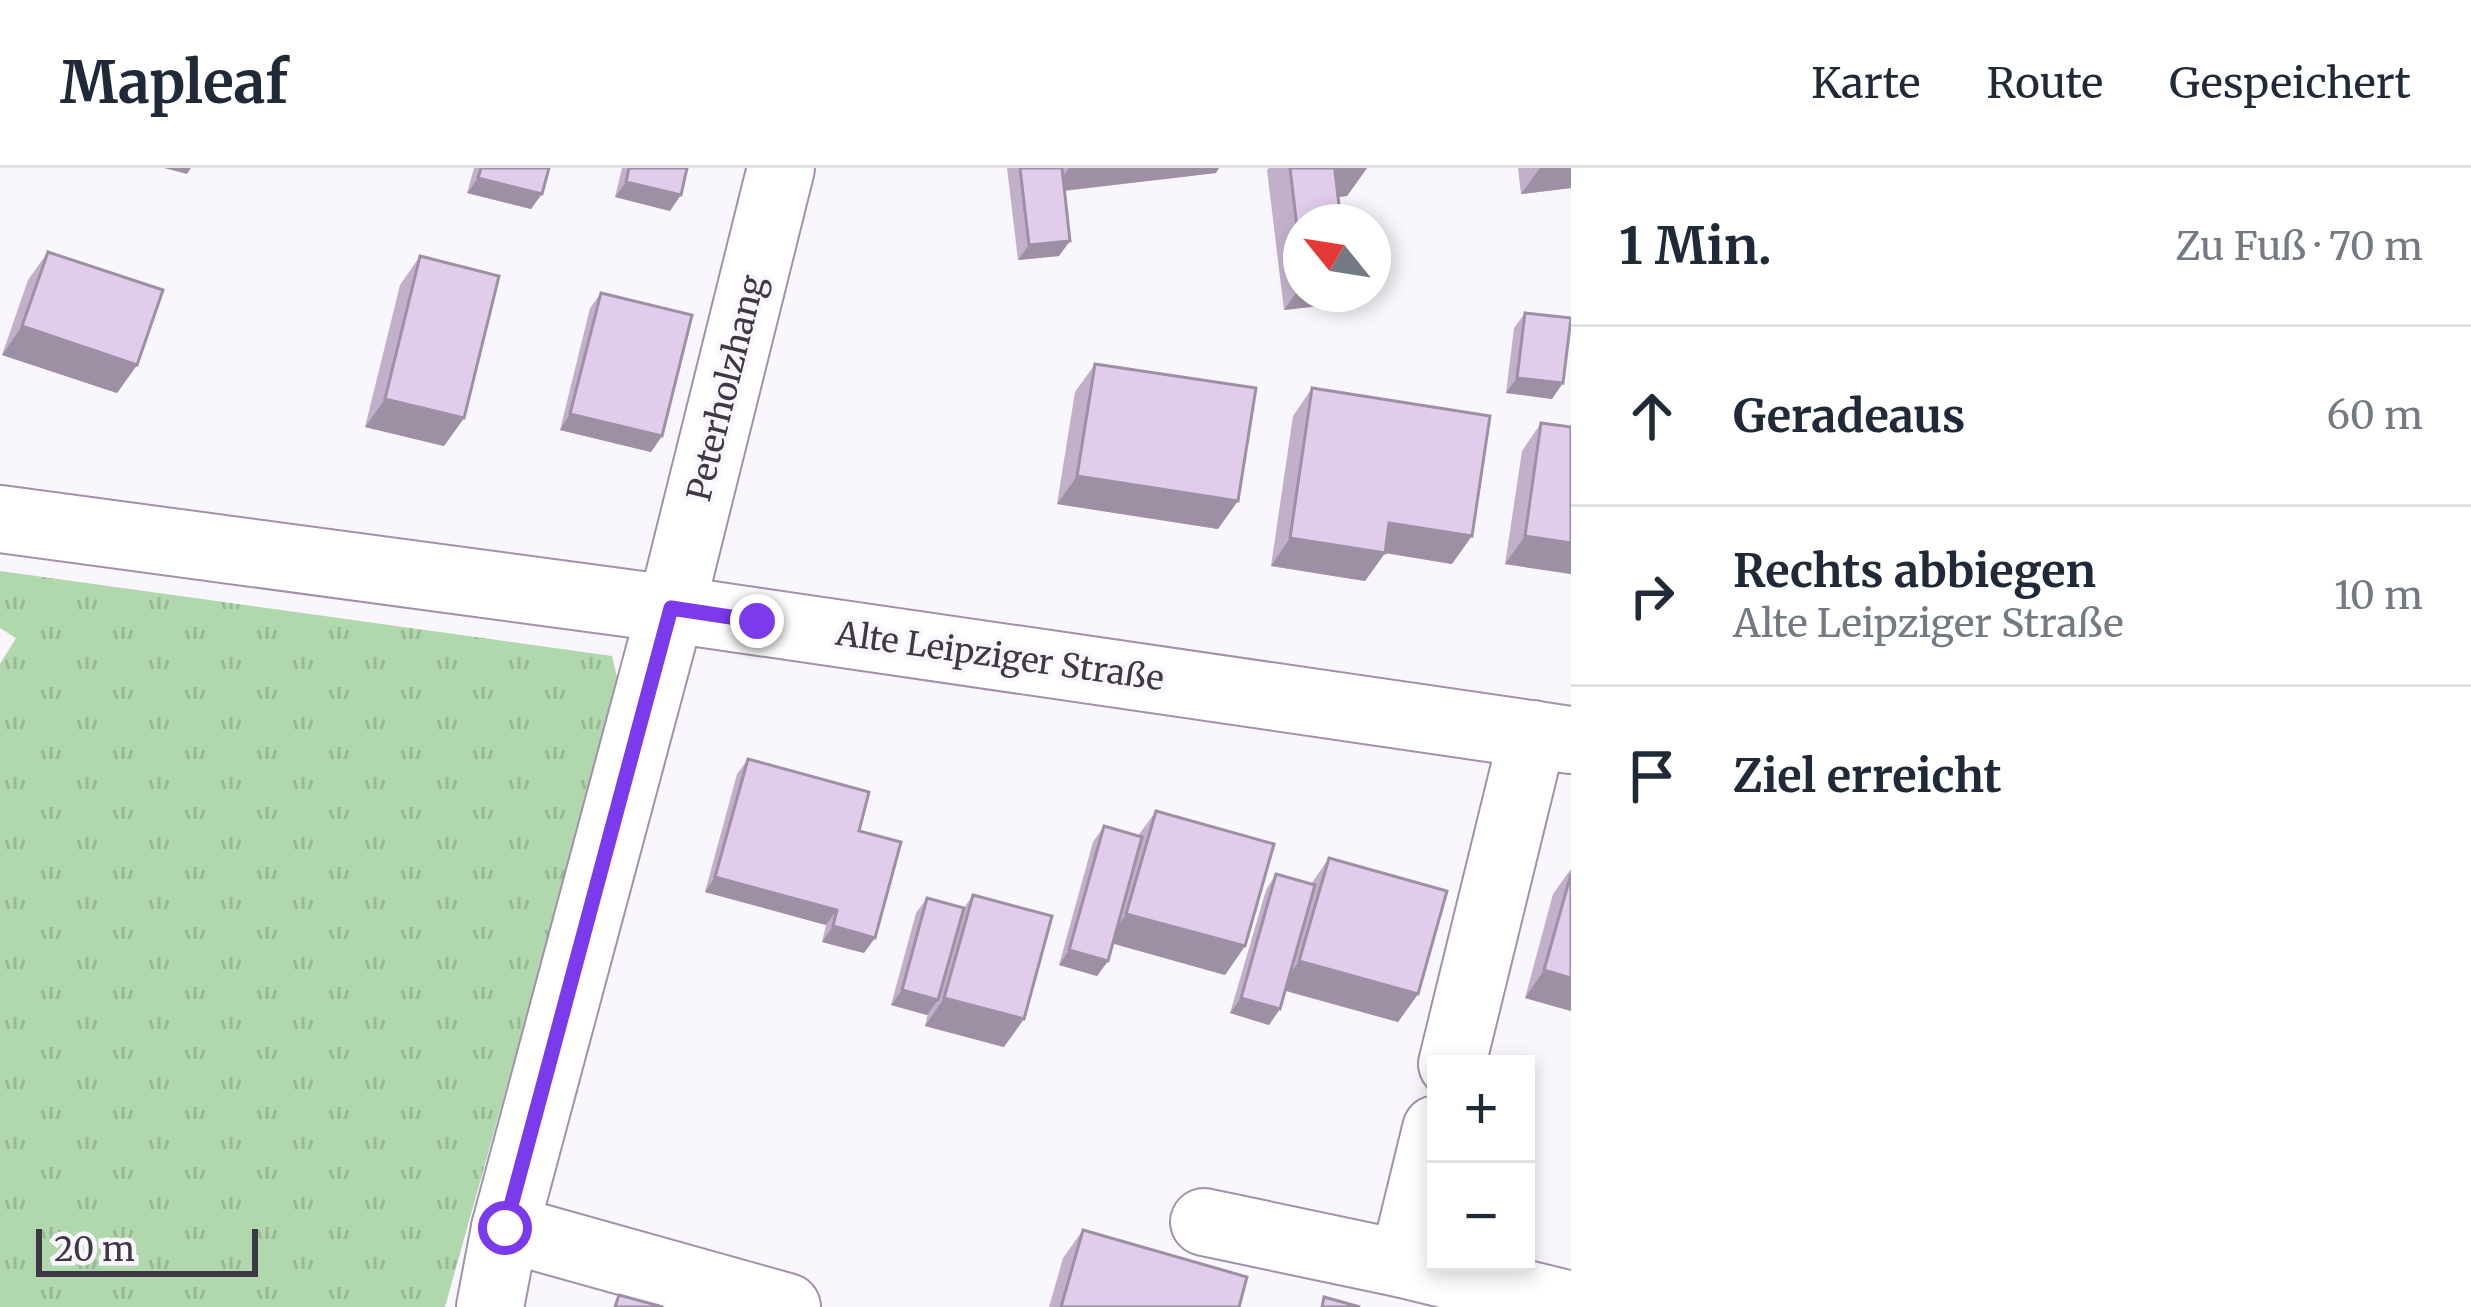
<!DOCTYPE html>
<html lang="de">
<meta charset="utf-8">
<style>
:root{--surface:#fff;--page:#f2f2f3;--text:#1f2937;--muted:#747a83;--line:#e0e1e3}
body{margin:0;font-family:Merriweather,serif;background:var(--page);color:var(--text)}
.controls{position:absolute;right:36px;bottom:36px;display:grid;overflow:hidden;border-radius:0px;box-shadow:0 6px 18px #0003}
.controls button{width:108px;height:108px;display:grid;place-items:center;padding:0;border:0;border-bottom:3px solid var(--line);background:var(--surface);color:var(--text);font:60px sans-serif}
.compass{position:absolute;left:1283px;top:36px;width:108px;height:108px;border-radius:50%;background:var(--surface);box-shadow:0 6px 18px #0003;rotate:300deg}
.scale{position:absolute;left:36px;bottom:30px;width:222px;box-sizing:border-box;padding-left:12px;border:6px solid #3f3743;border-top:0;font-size:33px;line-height:42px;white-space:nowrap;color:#3f3743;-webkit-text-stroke:9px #faf6fd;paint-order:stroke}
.stop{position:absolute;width:36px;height:36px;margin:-27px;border:9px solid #7c3aed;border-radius:50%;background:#fff}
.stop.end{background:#7c3aed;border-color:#fff;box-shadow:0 3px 12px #0008}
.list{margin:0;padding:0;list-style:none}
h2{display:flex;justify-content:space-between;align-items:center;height:156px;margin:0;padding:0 48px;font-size:51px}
h2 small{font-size:39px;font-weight:400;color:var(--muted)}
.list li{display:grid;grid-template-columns:78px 1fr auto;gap:36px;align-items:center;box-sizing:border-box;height:180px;padding:0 48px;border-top:3px solid var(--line)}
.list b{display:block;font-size:45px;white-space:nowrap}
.list p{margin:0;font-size:39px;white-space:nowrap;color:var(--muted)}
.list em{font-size:39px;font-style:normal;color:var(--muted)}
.icon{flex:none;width:66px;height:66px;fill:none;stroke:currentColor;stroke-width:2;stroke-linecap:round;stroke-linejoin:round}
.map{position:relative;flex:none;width:1571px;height:1139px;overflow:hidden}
header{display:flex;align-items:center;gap:72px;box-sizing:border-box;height:168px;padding:0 60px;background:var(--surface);border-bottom:3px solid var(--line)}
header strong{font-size:57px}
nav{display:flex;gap:66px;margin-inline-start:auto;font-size:42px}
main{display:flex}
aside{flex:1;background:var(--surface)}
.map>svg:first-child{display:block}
.grass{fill:url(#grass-tufts)}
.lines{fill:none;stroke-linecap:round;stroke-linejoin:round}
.minor-casing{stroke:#a390ad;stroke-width:70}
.minor{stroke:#fff;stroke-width:66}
.wall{fill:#c2b0ca}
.shaded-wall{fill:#9e90a4}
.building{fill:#e1cdeb;stroke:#9e90a4;stroke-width:3}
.route{stroke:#7c3aed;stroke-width:15}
.labels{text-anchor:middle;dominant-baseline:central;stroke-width:9;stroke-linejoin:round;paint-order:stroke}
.street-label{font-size:33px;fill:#3f3743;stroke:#faf6fd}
</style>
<header>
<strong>Mapleaf</strong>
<nav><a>Karte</a><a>Route</a><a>Gespeichert</a></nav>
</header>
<main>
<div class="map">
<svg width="1571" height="1139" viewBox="0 0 1571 1139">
<defs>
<pattern id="grass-tufts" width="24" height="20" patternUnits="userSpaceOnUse" patternTransform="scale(3)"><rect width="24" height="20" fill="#b1d7ac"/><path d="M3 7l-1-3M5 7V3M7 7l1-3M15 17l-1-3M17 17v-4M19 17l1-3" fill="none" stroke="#99b995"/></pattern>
</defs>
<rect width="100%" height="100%" fill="#faf6fd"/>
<path class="grass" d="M 0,403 L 612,488 L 619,518 L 445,1139 L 0,1139 L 0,496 L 16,470 L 0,460 Z"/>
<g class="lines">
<defs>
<g id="minor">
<path d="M 0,351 L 671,441 L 1571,572"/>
<path d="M 1452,896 L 1533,566"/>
<path d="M 1436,961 L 1403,1096 L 1571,1137"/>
<path d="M 1204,1054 L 1403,1096"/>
<path d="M 505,1060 L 787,1139"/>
<path d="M 490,1139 L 505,1060 L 671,441 L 781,0"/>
</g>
</defs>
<use href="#minor" class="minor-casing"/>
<use href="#minor" class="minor"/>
</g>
<g class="wall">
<path d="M 474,0 L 549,0 L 531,41 L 467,25 Z"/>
<path d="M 622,0 L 687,0 L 670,43 L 615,29 Z"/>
<path d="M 1007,0 L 1219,0 L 1216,5 L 1064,23 L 1059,88 L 1018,92 Z"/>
<path d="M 1269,0 L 1367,0 L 1347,28 L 1338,29 L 1301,54 L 1301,126 L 1336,126 L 1328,137 L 1284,142 L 1267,2 Z"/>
<path d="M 1518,0 L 1571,0 L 1571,20 L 1521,26 Z"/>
<path d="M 48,84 L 137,197 L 117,225 L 2,187 L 28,112 Z"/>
<path d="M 420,88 L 464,250 L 444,278 L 365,259 L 400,117 Z"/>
<path d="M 601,125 L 662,268 L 651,284 L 560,262 L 590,140 Z"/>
<path d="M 1525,145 L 1552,231 L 1506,225 L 1514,160 Z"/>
<path d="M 1095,196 L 1218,361 L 1057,336 L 1075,224 Z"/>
<path d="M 1312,220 L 1452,396 L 1385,385 L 1365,413 L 1271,398 L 1293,248 Z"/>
<path d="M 1541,255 L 1571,406 L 1505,396 L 1522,283 Z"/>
<path d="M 748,591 L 859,663 L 864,785 L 822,774 L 826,757 L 705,724 L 737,606 Z"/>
<path d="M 1156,643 L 1245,778 L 1225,807 L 1113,775 L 1108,793 L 1097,808 L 1059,797 L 1093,674 L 1104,658 L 1138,668 Z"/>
<path d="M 1329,690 L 1418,826 L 1398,854 L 1285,823 L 1269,857 L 1230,845 L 1266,722 L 1276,706 L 1311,716 Z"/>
<path d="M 1571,701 L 1571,843 L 1525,830 L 1553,726 Z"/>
<path d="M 973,727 L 1004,879 L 925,858 L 928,845 L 927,847 L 891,837 L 916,745 L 927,730 L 964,740 Z"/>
<path d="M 1083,1062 L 1239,1139 L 1049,1139 L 1063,1090 Z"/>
</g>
<g class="shaded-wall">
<path d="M 164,0 L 191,0 L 187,6 Z"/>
<path d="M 1069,0 L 1219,0 L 1216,5 L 1052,24 Z"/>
<path d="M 1367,0 L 1347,28 L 1315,31 L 1335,3 Z"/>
<path d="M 1540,0 L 1571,0 L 1571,20 L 1521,26 Z"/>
<path d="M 478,10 L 542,26 L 531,41 L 467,25 Z"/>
<path d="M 626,14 L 681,27 L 670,43 L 615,29 Z"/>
<path d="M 1070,73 L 1059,88 L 1018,92 L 1029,77 Z"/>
<path d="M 1301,118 L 1301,126 L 1336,126 L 1328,137 L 1284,142 Z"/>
<path d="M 22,158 L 137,197 L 117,225 L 2,187 Z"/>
<path d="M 1517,210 L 1563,215 L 1552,231 L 1506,225 Z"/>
<path d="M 385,231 L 464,250 L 444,278 L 365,259 Z"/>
<path d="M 570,246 L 662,268 L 651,284 L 560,262 Z"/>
<path d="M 1077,308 L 1238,333 L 1218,361 L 1057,336 Z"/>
<path d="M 1389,355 L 1472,368 L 1452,396 L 1385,385 L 1365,413 L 1271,398 L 1290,370 Z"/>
<path d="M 1525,368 L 1571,375 L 1571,406 L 1505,396 Z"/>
<path d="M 715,709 L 837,742 L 826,757 L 705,724 Z"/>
<path d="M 1126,746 L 1245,778 L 1225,807 L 1107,774 Z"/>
<path d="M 833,758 L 875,770 L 864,785 L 822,774 Z"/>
<path d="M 1069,782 L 1108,793 L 1097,808 L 1059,797 Z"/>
<path d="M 1299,793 L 1418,826 L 1398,854 L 1280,821 Z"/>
<path d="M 1544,802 L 1571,810 L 1571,843 L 1525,830 Z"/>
<path d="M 902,822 L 938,832 L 927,847 L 891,837 Z"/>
<path d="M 944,830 L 1024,851 L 1004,879 L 925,858 Z"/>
<path d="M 1241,830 L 1280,841 L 1269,857 L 1230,845 Z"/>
</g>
<g class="building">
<path d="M 481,0 L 549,0 L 542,26 L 478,10 Z"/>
<path d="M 629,0 L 687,0 L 681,27 L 626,14 Z"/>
<path d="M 1020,0 L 1062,0 L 1070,73 L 1029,77 Z"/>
<path d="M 1290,0 L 1365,0 L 1335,3 L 1341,54 L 1301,54 L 1301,93 Z"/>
<path d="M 48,84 L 163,122 L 137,197 L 22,158 Z"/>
<path d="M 420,88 L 499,108 L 464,250 L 385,231 Z"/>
<path d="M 601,125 L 692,147 L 662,268 L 570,246 Z"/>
<path d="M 1525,145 L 1571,150 L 1563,215 L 1517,210 Z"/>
<path d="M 1095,196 L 1256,220 L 1238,333 L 1077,308 Z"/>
<path d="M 1312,220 L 1490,248 L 1472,368 L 1389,355 L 1385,385 L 1290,370 Z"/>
<path d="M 1541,255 L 1571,259 L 1571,375 L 1525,368 Z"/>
<path d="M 748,591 L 869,624 L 859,663 L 901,674 L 875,770 L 833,758 L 837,742 L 715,709 Z"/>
<path d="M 1156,643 L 1274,676 L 1245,778 L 1126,746 Z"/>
<path d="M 1104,658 L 1142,669 L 1108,793 L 1069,782 Z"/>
<path d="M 1329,690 L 1447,723 L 1418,826 L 1299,793 Z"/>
<path d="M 1276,706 L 1315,717 L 1280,841 L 1241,830 Z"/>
<path d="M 1571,706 L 1571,810 L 1544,802 Z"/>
<path d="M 973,727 L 1052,748 L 1024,851 L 944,830 Z"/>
<path d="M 927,730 L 964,740 L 938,832 L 902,822 Z"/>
<path d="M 1083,1062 L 1247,1109 L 1239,1139 L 1061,1139 Z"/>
<path d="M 619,1127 L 663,1139 L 615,1139 Z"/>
<path d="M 1324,1129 L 1360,1139 L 1322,1139 Z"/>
</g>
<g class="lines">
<path class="route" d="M 505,1060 L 671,440 L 757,453"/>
</g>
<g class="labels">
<g class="street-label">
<text transform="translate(726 220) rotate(-76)">Peterholzhang</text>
<text transform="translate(1000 488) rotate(8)">Alte Leipziger Straße</text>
</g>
</g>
</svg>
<div class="controls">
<button>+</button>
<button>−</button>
</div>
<svg class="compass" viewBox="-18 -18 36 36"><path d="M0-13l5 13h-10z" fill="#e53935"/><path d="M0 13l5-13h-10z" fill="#747a83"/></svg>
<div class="scale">20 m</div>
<div class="stop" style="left:505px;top:1060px"></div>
<div class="stop end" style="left:757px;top:453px"></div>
</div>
<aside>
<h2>1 Min.<small>Zu Fuß · 70 m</small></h2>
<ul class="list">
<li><svg class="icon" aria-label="ahead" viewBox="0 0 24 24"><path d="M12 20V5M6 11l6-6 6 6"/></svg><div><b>Geradeaus</b></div><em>60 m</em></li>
<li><svg class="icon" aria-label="right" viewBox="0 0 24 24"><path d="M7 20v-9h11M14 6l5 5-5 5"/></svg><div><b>Rechts abbiegen</b><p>Alte Leipziger Straße</p></div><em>10 m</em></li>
<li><svg class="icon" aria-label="arrive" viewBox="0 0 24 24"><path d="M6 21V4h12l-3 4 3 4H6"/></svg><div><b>Ziel erreicht</b></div></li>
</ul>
</aside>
</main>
